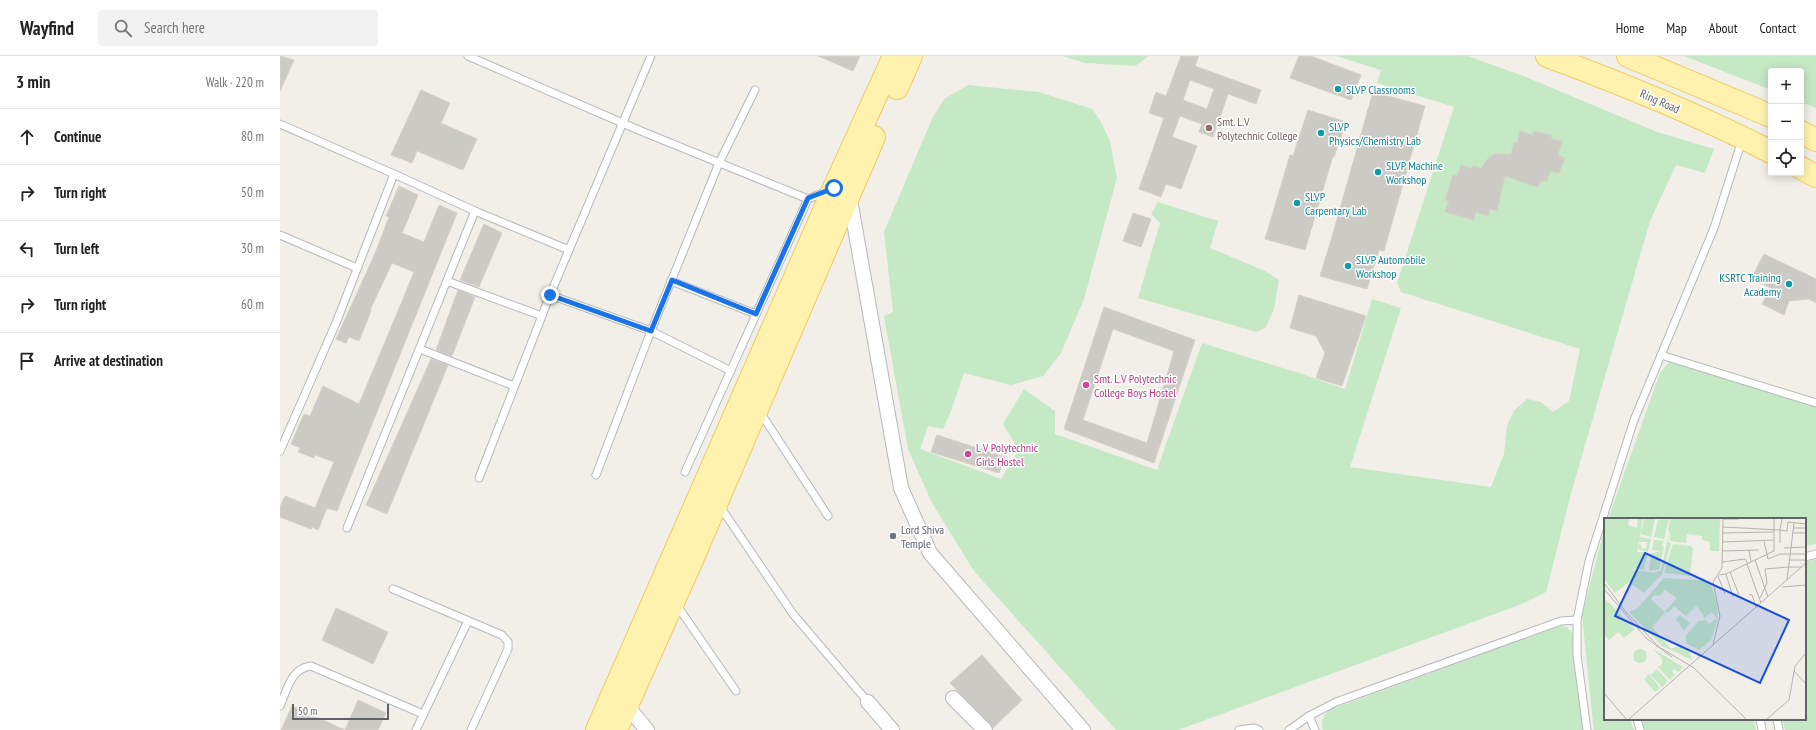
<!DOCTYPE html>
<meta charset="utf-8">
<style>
:root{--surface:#fff;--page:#f2f2f2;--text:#222;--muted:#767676;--line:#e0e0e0}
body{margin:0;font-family:"PT Sans Narrow",sans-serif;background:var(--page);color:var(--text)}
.controls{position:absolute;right:12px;top:12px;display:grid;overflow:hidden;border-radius:4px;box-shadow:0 2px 10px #0003}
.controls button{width:36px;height:36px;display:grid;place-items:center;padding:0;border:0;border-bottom:1px solid var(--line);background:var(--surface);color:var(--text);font:20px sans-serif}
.scale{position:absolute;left:12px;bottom:10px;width:97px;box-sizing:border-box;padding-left:4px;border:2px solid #5f6368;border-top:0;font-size:11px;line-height:14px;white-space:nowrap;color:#5f6368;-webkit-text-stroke:3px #fff;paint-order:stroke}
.stop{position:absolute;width:12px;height:12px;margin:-9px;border:3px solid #1a73e8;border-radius:50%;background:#fff}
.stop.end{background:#1a73e8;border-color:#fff;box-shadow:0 1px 4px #0008}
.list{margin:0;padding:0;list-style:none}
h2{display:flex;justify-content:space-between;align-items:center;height:52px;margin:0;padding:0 16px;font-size:17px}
h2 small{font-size:13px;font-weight:400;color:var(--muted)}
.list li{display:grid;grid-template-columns:26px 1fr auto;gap:12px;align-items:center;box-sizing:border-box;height:56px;padding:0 16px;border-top:1px solid var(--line)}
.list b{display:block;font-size:15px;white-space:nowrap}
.list em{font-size:13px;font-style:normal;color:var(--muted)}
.icon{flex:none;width:22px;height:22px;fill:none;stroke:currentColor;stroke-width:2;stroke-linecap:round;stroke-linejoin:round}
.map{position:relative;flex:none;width:1536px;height:674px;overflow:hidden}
header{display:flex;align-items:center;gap:24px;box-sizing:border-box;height:56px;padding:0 20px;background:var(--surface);border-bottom:1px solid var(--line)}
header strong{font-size:19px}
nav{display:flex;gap:22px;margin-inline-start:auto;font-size:14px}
.search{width:280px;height:36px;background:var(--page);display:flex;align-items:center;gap:10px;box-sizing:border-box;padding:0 14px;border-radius:4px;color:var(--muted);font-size:15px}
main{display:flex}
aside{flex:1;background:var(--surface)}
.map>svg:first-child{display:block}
.green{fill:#c5e8c5}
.building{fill:#cccac5;stroke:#d6d1c6;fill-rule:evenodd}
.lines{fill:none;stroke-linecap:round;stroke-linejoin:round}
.service-casing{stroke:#b5b8bc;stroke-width:9}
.minor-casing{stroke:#b5b8bc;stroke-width:16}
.primary-casing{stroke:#f2c960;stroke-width:24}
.service{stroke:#fff;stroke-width:7}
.minor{stroke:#fff;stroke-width:14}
.primary{stroke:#fff2af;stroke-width:22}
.route{stroke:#1a73e8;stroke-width:5}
.culture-dot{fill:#0f9aa8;stroke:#fff;stroke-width:1.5}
.education-dot{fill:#8d6e63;stroke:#fff;stroke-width:1.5}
.hotel-dot{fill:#d1479c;stroke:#fff;stroke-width:1.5}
.worship-dot{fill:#6b7280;stroke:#fff;stroke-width:1.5}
.labels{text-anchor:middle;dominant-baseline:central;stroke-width:3;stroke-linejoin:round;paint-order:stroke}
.culture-label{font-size:12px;fill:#0d838f;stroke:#fff;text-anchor:start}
.street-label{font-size:12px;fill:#5f6368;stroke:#fff}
.education-label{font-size:12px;fill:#785e54;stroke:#fff;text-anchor:start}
.hotel-label{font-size:12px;fill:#b23c85;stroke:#fff;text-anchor:start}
.worship-label{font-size:12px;fill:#5b616d;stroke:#fff;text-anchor:start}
.inset-road{fill:none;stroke:#b3b3b1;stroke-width:1}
.view{fill:#1d4ed8;fill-opacity:0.15;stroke:#1d4ed8;stroke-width:2}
.inset-edge{fill:none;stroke:#5f6368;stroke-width:2}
</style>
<header>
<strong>Wayfind</strong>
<div class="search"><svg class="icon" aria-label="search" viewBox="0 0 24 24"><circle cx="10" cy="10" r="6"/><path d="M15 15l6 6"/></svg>Search here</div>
<nav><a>Home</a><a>Map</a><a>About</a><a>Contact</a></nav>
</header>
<main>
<aside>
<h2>3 min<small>Walk · 220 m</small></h2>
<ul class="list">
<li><svg class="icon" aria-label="ahead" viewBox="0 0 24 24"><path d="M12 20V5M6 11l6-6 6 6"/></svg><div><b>Continue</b></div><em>80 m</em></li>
<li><svg class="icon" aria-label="right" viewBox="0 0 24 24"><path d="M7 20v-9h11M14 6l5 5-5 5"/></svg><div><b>Turn right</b></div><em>50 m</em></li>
<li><svg class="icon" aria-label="left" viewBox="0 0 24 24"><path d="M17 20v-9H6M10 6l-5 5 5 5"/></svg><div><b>Turn left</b></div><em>30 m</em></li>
<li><svg class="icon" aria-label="right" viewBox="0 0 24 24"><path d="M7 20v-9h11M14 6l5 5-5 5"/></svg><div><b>Turn right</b></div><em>60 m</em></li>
<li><svg class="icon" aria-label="arrive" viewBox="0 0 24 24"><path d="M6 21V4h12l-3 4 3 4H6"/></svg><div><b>Arrive at destination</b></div></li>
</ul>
</aside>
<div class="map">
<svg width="1536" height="674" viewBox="0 0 1536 674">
<rect width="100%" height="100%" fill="#f1efe8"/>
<g class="green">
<path d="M 782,0 L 869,0 L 855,10 L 805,7 Z"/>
<path d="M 1056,0 L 1188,0 L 1246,21 L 1377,76 L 1434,93 L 1425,117 L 1396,109 L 1370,165 L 1292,434 L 1266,536 L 1242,548 L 898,674 L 836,674 L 694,515 L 652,447 L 628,393 L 604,260 L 613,256 L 604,176 L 652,63 L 664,43 L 688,29 L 759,36 L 812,53 L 820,64 L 830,85 L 837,122 L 804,243 L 781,297 L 763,320 L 731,329 L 684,317 L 671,355 L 663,373 L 648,370 L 640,393 L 721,423 L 739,394 L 723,368 L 744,333 L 775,355 L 775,378 L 877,414 L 922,287 L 1019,317 L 1065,333 L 1092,243 L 1121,252 L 1070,411 L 1211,431 L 1224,398 L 1227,370 L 1234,355 L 1247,343 L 1261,346 L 1273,356 L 1289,345 L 1300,293 L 1121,236 L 1117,227 L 1174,51 L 1097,27 L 1101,14 Z"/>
<path d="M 1404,0 L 1536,0 L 1536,52 L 1521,46 L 1521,15 L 1491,15 L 1491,34 Z"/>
<path d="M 878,146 L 938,165 L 930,192 L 985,215 L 999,224 L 994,253 L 986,271 L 977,276 L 858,242 L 880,167 L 871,158 Z"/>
<path d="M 1390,305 L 1536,348 L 1536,488 L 1525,490 L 1525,463 L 1328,463 L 1380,317 Z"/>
<path d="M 1325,471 L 1325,663 L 1350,663 L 1354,674 L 1314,674 L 1313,667 L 1302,559 Z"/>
<path d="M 1536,503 L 1536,674 L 1505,674 L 1502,663 L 1525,663 L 1525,506 Z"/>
<path d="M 1280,570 L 1287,571 L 1293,578 L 1303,674 L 1043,674 C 1040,665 1043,661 1049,654 Z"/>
<path d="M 1362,663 L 1473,663 L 1476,674 L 1365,674 Z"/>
</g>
<g class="building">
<path d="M 0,0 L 14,4 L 0,35 Z"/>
<path d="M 538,0 L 580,0 L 573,15 Z"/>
<path d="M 901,0 L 919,0 L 915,10 L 981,34 L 976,48 L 948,38 L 933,81 L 919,76 L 922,68 L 900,60 L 892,81 L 917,90 L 901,133 L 886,128 L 881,141 L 859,133 L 884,62 L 869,57 L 876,36 L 886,40 ZM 910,24 L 934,33 L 927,53 L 903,44 Z"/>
<path d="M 1019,0 L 1031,0 L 1081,19 L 1071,44 L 1010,22 Z"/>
<path d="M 141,34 L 170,47 L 161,67 L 197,83 L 183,114 L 137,95 L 132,107 L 111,99 Z"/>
<path d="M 1093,36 L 1145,50 L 1104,195 L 1099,194 L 1087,233 L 1040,220 L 1052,181 Z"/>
<path d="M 1028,54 L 1066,66 L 1054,101 L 1053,100 L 1025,194 L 985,183 L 1010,99 L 1013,100 Z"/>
<path d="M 1240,75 L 1253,79 L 1253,75 L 1272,79 L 1271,83 L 1282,85 L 1278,99 L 1285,102 L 1279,117 L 1270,115 L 1267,125 L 1261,125 L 1258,131 L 1225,120 L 1217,155 L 1210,153 L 1208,160 L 1196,156 L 1194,164 L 1165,156 L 1169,145 L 1165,144 L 1173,119 L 1177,120 L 1181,109 L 1192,113 L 1193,110 L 1201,112 L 1209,101 L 1215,98 L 1231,98 L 1234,86 L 1237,87 Z"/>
<path d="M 119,130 L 138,139 L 122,177 L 144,186 L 159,149 L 177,157 L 57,455 L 47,452 L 38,474 L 32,471 L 31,473 L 0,461 L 0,451 L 5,440 L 35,452 L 54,406 L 35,399 L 34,402 L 18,396 L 20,392 L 11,388 L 24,358 L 30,360 L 43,330 L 79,348 L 118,255 L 134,216 L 112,207 L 90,254 L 91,255 L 79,285 L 69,281 L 66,287 L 56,283 L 94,200 L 109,161 L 106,160 Z"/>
<path d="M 853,157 L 871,163 L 861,191 L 843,185 Z"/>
<path d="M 204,168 L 222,177 L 199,231 L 180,224 Z"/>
<path d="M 1484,198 L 1536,223 L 1536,247 L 1529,243 L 1509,245 L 1504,259 L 1482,248 L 1491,232 L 1471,223 Z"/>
<path d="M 178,234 L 195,241 L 172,300 L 156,294 Z"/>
<path d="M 1019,239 L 1086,260 L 1062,330 L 1036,322 L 1045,297 L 1036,280 L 1010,272 Z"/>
<path d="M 824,251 L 915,284 L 874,407 L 784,373 ZM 833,273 L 894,295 L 867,387 L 803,364 Z"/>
<path d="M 151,303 L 168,309 L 107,458 L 86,449 Z"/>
<path d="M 657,379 L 725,401 L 719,417 L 651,396 Z"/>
<path d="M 56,552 L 108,576 L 93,608 L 42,584 Z"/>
<path d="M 702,599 L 742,644 L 713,672 L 711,668 L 670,627 Z"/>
<path d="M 78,644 L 106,657 L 98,674 L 1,674 L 12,650 L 65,674 Z"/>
</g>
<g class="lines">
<defs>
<g id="service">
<path d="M 188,0 L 361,75 L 528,143 L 548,135"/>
<path d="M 0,68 L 114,118"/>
<path d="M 0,179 L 77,212"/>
<path d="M 167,225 L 262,260"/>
<path d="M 391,225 L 476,258"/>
<path d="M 270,239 L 371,275 L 451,315"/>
<path d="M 140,293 L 234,330"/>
<path d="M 1381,299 L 1536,347"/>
<path d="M 480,356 L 548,460"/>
<path d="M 0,395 L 56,267 L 114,118 L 195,155"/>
<path d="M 405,416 L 528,143"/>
<path d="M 316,419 L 371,275 L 439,107 L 475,34"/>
<path d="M 199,422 L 270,239 L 371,0"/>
<path d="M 439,449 L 513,558 L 588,646"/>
<path d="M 67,472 L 195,155 L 289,194"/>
<path d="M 1525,501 L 1536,498"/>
<path d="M 113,533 L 222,579 L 228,586 L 228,593 L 191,674"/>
<path d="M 396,548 L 456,635"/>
<path d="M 0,650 C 7,634 11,612 31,610 L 143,658"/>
<path d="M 1029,660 L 1035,674"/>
<path d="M 1357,663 L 1360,674"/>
<path d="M 1480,663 L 1482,674"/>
<path d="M 1497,663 L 1499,674"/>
<path d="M 136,674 L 188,565"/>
<path d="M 959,674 L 974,672 L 979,674"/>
<path d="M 1009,674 L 1029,660 L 1056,646 L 1281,565 L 1297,564"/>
<path d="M 1307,674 L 1297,599 L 1297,564 L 1309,505 L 1354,364 L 1434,172 L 1462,84"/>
</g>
<g id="minor">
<path d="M 569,138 L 621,432 L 650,497 L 803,674"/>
<path d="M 673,642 L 705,674"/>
<path d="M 588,646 L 612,674"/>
<path d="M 347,650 L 367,674"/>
</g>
<g id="primary">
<path d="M 1267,0 C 1343,28 1419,59 1491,96"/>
<path d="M 1348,0 L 1491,60"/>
<path d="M 617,32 L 631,0"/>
<path d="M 1521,76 L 1536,84"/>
<path d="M 1521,112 L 1536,120"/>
<path d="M 317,674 L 554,132 L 614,0"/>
<path d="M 336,674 L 412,504 L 594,81"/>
</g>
</defs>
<use href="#service" class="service-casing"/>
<use href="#minor" class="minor-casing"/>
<use href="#primary" class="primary-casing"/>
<use href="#service" class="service"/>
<use href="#minor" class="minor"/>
<use href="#primary" class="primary"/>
</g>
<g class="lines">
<path class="route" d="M 270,239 L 371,275 L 392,224 L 476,258 L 528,142 L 554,132"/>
</g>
<g class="culture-dot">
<circle cx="1058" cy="33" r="4"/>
<circle cx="1041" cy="77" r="4"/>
<circle cx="1098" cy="116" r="4"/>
<circle cx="1017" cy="147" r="4"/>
<circle cx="1068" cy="210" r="4"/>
<circle cx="1509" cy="228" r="4"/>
</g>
<circle class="education-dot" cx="929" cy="72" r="4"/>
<g class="hotel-dot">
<circle cx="806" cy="329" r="4"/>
<circle cx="688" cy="398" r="4"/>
</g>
<circle class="worship-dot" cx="613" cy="480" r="4"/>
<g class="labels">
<g class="culture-label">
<text x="1066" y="33">SLVP Classrooms</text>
<text x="1049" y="70">SLVP<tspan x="1049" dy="14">Physics/Chemistry Lab</tspan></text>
<text x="1106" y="109">SLVP Machine<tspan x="1106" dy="14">Workshop</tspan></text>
<text x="1025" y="140">SLVP<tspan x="1025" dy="14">Carpentary Lab</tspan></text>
<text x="1076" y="203">SLVP Automobile<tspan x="1076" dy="14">Workshop</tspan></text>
<text x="1501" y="221" text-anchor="end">KSRTC Training<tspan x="1501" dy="14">Academy</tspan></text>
</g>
<g class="street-label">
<text transform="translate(1380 45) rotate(24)">Ring Road</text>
</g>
<g class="education-label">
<text x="937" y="65">Smt. L.V<tspan x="937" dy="14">Polytechnic College</tspan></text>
</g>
<g class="hotel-label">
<text x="814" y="322">Smt. L.V Polytechnic<tspan x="814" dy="14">College Boys Hostel</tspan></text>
<text x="696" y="391">L V Polytechnic<tspan x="696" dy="14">Girls Hostel</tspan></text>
</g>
<g class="worship-label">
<text x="621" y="473">Lord Shiva<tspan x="621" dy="14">Temple</tspan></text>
</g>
</g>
<g transform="translate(1324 462)">
<rect width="202" height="202" fill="#f1efe8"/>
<path d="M 0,1 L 25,1 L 24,7 L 33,10 L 34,1 L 39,1 L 30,52 L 51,55 L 57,52 L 65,15 L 64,23 L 67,26 L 58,56 L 40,75 L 25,64 L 11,75 L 0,61 ZM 40,1 L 51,1 L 47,19 L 37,16 ZM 65,1 L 60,21 L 50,19 L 54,2 ZM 66,1 L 116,1 L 115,33 L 106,33 L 106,24 L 98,22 L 98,18 L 83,16 L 82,25 L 66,23 L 66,15 L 64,12 ZM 36,19 L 47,21 L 44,34 L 34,31 L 36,25 L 38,31 L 42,30 L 43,24 L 35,24 ZM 50,22 L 60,23 L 55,33 L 48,32 ZM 69,26 L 86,28 L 89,30 L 86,58 L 60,55 ZM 57,28 L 60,28 L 55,51 L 45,53 L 47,35 L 55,34 ZM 33,34 L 44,35 L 40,52 L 30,50 ZM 60,60 L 106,63 L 113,87 L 114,101 L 107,122 L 95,132 L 82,125 L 82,117 L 95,103 L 102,102 L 105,106 L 113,100 L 107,94 L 100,101 L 99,96 L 92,88 L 82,98 L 70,88 L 64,95 L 61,93 L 73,80 L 61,72 L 55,78 L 50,77 L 47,81 L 61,94 L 48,109 L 67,131 L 76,127 L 86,135 L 88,142 L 58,128 L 25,94 L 34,90 ZM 0,80 L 31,111 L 20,120 L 14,114 L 5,122 L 0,116 ZM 76,97 L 86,105 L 80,113 L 72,101 ZM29 138a7 7 0 1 1 14 0a7 7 0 1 1-14 0ZM 49,131 L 79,149 L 74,154 L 71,151 L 68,153 L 70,157 L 66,162 L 54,149 L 58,146 L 58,140 ZM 53,151 L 64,163 L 58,169 L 47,157 ZM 45,156 L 56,170 L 51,174 L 40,161 Z" fill="#c5e8c5"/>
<path class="inset-road" d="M 119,1 L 135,1M 178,1 L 176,12 L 183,13 L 184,4 L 202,6M 119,9 L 176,12 L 176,25M 189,10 L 202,10M 119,15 L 170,14M 189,15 L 202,15M 160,23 L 164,41 L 176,36 L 202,36M 118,24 L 170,22M 180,30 L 202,29M 145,32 L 147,44M 118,33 L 155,32M 151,42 L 164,79M 185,42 L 202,42M 118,44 L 141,41 L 144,46M 143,46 L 157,85M 184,49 L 198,49M 126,54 L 135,77M 122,56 L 129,79M 115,57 L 122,56 L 170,33 L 170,1M 114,58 L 121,76M 183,62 L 190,5M 0,65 L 22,94 L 55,129 L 90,150 L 142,201M 178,69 L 202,67M 0,71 L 42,120 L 68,139M 145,76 L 148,77 L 152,89M 156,80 L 163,65 L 161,51 L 184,49M 109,126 L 116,98 L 109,64 L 118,50 L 119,1M 190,153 L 202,166M 0,175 L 22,201M 25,201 L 202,45M 163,201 L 185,182 L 191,148 L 202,135"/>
<path class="view" d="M 41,35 L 185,102 L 156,165 L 11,98 Z"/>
<rect width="202" height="202" class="inset-edge"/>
</g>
</svg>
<div class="controls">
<button>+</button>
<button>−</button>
<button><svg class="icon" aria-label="locate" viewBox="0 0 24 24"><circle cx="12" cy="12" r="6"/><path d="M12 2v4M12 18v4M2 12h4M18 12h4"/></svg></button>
</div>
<div class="scale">50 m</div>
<div class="stop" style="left:554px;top:132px"></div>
<div class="stop end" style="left:270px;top:239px"></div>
</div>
</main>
